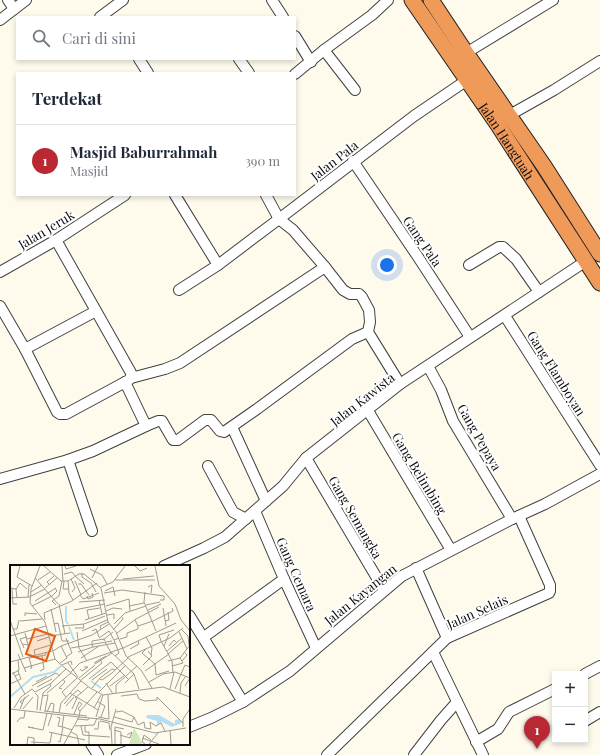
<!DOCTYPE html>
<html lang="id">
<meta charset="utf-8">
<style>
:root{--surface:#fff;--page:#f6f6f7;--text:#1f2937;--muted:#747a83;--line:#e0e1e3;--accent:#b92934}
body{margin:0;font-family:"Playfair Display",serif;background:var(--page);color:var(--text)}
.controls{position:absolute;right:12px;bottom:12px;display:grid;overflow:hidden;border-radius:0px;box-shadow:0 2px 6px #0003}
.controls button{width:36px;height:36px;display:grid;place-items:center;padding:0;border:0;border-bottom:1px solid var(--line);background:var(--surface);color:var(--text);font:20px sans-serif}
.you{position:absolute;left:387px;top:265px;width:14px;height:14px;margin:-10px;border:3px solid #fff;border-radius:50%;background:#1a73e8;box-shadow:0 0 0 6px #1a73e833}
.badge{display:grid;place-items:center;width:26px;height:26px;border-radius:50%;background:var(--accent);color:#fff;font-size:13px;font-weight:700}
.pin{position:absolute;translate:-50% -33px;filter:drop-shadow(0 1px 2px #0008)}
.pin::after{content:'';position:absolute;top:21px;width:14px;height:12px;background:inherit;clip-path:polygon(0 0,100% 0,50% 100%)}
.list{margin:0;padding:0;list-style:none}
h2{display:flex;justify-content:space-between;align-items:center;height:52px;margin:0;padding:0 16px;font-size:17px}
h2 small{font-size:13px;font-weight:400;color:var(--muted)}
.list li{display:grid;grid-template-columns:26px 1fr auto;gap:12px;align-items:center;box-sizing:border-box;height:72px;padding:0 16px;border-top:1px solid var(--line)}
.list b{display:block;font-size:15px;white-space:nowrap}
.list p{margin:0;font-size:13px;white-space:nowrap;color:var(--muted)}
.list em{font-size:13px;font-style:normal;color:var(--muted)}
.icon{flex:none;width:22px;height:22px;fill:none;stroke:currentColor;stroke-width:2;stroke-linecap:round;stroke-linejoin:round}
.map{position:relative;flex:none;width:600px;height:755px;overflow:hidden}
.search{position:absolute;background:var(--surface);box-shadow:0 2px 6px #0003;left:16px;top:16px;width:280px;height:44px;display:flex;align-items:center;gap:10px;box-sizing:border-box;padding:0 14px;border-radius:0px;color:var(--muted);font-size:15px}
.panel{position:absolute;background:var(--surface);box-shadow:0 2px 6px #0003;left:16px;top:72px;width:280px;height:124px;border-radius:0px}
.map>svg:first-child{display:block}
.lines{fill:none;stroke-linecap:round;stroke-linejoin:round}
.minor-casing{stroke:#404040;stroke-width:12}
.highway-casing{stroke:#1e1e1e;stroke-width:17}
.minor{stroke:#fff;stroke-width:10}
.highway{stroke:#f09a5a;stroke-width:15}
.labels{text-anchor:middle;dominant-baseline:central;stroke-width:4;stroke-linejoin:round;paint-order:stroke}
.street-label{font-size:13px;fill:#0d0d0d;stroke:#fff}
.inset-river{fill:none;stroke:#b4def4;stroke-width:2}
.inset-road{fill:none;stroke:#9e9c93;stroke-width:1}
.view{fill:#e8590c;fill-opacity:0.15;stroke:#e8590c;stroke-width:2}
.inset-edge{fill:none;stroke:#0d0d0d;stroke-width:2}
</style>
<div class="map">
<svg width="600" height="755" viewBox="0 0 600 755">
<rect width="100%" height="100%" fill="#fefbed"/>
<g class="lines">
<defs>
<g id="minor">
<path d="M 8,0 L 14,9"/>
<path d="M 272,0 L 283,17"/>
<path d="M 100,17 L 123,0"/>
<path d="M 0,20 L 26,0"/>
<path d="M 295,36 L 311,62"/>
<path d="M 324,50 L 355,90"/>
<path d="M 466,53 L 553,0"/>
<path d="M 139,59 L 148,73"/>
<path d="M 239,59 L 249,73"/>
<path d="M 295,74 L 324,50 L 372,15 L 388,0"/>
<path d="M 508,116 L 554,90 L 600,61"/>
<path d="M 353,161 L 418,257 L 470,337"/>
<path d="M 175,195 L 218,265"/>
<path d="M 266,195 L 279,219 L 293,230 L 325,267 L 343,290 L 350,294 L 359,294 L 362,297 L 369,310 L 370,322 L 368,332 L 400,384"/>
<path d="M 469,265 L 499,247 L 503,247 L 516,259 L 539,292"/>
<path d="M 0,272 L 56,240 L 125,195"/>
<path d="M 179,290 L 218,265 L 279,219 L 414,116 L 467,80"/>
<path d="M 0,306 L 25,349 L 57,412 L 60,414 L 66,414 L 129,380 L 132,375 L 130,371 L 56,240"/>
<path d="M 505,316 L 600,465"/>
<path d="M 25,349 L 96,311"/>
<path d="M 428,366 L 441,390 L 453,421 L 512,519"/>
<path d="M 131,378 L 165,369 L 180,363 L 325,267"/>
<path d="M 125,382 L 146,426 L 158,421 L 162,421 L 173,440 L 178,440 L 205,420 L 211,420 L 220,431 L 224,432 L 257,409 L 352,339 L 368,332"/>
<path d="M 367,409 L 451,550"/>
<path d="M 232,427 L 266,501"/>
<path d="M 306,458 L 384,590"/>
<path d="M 68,460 L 92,531"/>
<path d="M 208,466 L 233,512 L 246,519"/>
<path d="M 0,479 L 68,460 L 93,451 L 146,426"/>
<path d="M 255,511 L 284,579 L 316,648"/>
<path d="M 164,566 L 204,548 L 225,537 L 283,486 L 306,458 L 400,384 L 586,261"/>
<path d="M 416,568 L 447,638"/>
<path d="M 189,615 L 243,702"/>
<path d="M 204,637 L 284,579"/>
<path d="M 433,652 L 483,755"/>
<path d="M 585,674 L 600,666"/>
<path d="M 585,721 L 600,712"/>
<path d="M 189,727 L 211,718 L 243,702 L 290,671 L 402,576 L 512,519 L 545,504 L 600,474"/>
<path d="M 476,742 L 498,729 L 509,712 L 555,689"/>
<path d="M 91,744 L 98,755"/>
<path d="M 117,755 L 146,744"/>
<path d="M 327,755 L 447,638 L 549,593 L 550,591 L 550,585 L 519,516"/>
<path d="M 414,755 L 441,720 L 457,702"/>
</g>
<g id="highway">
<path id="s1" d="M 412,0 L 498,125 L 600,283"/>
<path d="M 431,0 L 466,53 L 544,166 L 600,254"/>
</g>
</defs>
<use href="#minor" class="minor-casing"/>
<use href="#highway" class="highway-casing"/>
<use href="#minor" class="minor"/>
<use href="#highway" class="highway"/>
</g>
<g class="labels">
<g class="street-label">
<text stroke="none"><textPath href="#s1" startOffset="170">Jalan Hangtuah</textPath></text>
<text transform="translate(334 160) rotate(-38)">Jalan Pala</text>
<text transform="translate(46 229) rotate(-31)">Jalan Jeruk</text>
<text transform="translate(423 241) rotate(56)">Gang Pala</text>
<text transform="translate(557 373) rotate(58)">Gang Flamboyan</text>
<text transform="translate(362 399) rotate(-38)">Jalan Kawista</text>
<text transform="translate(480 437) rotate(60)">Gang Pepaya</text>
<text transform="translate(420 473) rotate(59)">Gang Belimbing</text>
<text transform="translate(356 517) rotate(60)">Gang Semangka</text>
<text transform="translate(297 574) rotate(66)">Gang Cemara</text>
<text transform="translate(360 594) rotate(-39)">Jalan Kayangan</text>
<text transform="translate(477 611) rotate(-24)">Jalan Selais</text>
</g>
</g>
<g transform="translate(10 565)">
<rect width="180" height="180" fill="#fefbed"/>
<path d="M 124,163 L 129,171 L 132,179 L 119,179 Z" fill="#d2e8b8"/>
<path d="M 149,150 L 165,159 L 165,155 L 169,154 L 172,158 L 162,162 L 152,157 L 147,160 L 147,156 L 136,153 L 137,150 Z" fill="#b4def4"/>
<path class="inset-river" d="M 56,41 L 56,56 L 58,59M 59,62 L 64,75M 81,116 L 91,123M 0,132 L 23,112 L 44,107 L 51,101"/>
<path class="inset-road" d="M 10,1 L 7,12 L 22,21M 30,1 L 21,24 L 20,38 L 35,57 L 45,94 L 50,99 L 80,123 L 93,130 L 153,122 L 180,132M 34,1 L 51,16 L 58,16 L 69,9 L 74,9 L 91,23 L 98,57 L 106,67 L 116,91 L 131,105 L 142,123M 52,1 L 53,16M 55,1 L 56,4 L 66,1M 125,1 L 130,6 L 137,3M 145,1 L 149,21 L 165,39 L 171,55 L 180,66M 80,4 L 92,10 L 97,19M 72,8 L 72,12 L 81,18 L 86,27M 54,9 L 62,7 L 65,11M 65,11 L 74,19M 25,13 L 48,39M 82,13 L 88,1M 61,14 L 65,23 L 62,27M 113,14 L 144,11M 28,15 L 40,7M 105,15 L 145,15M 54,16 L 53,24 L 58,24M 58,16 L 59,28 L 63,35M 65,16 L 71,30M 68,19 L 71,19 L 79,30M 40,20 L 37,17 L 44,11M 91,22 L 103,17 L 115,1M 138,22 L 142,20 L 141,28M 0,23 L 6,24 L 7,33M 35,23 L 47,13M 2,24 L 3,39 L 7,39M 6,24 L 10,18 L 17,24M 95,26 L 103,22 L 105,31M 21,27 L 32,20M 135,27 L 134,37 L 146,66M 94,28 L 112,25 L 154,31 L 154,35 L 150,35M 70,30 L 73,34 L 89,28M 21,31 L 35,24M 49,31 L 52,16M 77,31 L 78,34 L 83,32 L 82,28M 18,32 L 19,20M 0,33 L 20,32M 89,35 L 92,49M 25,36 L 46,23M 69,37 L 95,35M 49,39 L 55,69M 46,40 L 42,36 L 49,31M 136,40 L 150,37M 22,41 L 42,31 L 47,26 L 45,23M 96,41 L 119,34 L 120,46M 119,41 L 134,38M 153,43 L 156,61M 41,44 L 46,67M 64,45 L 95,39M 138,45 L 151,39M 96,46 L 103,43 L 112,44M 97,50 L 104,49 L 104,54M 15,51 L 15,48 L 27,49M 79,54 L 77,45 L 90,43M 0,55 L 13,92M 35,55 L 34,48 L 62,36 L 87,18M 75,55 L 96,48M 125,55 L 128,61 L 143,56M 10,56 L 32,54M 143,56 L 163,46 L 162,43M 155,56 L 159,55 L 158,47M 44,59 L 48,58 L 52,76 L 59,76M 104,59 L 115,48 L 136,41M 52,61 L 74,59 L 95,51M 65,63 L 74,63 L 73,59M 3,64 L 7,64 L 9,55M 91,64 L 90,61 L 98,57M 104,64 L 113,54 L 112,52M 172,65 L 178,71 L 179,80M 72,66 L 97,55M 82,66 L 86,64 L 89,72M 67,67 L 69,83 L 77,96M 107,68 L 126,54 L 149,42M 0,71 L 36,61M 40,71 L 60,68M 136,72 L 142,83 L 141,90M 89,73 L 99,66 L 104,75M 172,73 L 177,84M 17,74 L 38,69M 110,74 L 117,72 L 117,68 L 128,64 L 128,61M 93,75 L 103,67M 27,76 L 39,72M 151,76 L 162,96 L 163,108M 151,76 L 149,70 L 164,65M 95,77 L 100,86 L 124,109 L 129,124M 13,79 L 18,80 L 15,68M 82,79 L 82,76 L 94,74 L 95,76M 82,80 L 83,82 L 105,78M 154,81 L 159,69M 159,81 L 164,75 L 167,78M 14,83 L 10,74 L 17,72M 61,83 L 102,76M 113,83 L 166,58M 120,84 L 129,79 L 128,76M 136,84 L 132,88 L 145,99M 43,86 L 51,81 L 82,70 L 99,59M 157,86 L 172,73 L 169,67M 68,87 L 83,82M 8,89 L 16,107M 158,89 L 173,76M 25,90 L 24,85 L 41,80M 105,91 L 109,88 L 104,75 L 109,73M 56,92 L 62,88 L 56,73M 118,92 L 160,73 L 173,63M 19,93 L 36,90 L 36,87M 19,93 L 22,103 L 20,103M 71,93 L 89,81M 158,96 L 170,93 L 180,80M 172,96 L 177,90 L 174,87M 0,97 L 42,86M 50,98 L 57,93 L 51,81M 58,98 L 68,112M 84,98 L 96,91M 85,99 L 102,88M 145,99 L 146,110 L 159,106M 52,100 L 61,96 L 62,100M 133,100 L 142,91 L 138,86M 162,101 L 173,98 L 170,93M 14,103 L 45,94M 70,104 L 72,106 L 78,102 L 74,102M 30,106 L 34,104 L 32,91M 135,106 L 159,89M 3,107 L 5,111 L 9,109 L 8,105M 61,107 L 70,98 L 113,83M 2,109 L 9,105 L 8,95M 171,109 L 175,100 L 180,102M 5,111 L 15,129M 69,113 L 85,100M 79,114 L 101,97 L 119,115M 90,114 L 92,115 L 102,108 L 118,93M 71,115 L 92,98 L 90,94M 82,115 L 97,104M 26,117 L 37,111M 139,117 L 153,109 L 165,107 L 180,113 L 175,121M 96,118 L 103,129M 115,118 L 124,109M 0,119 L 11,114 L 9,109M 22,121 L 46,108 L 50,111M 100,121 L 115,110M 27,122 L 42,114M 82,123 L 90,113 L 102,104 L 105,105M 52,124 L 49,123 L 55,117 L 53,114M 160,124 L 164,107M 165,124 L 171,109M 89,127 L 115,101M 25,128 L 28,131 L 27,145M 37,128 L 61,108M 60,128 L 88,145M 106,128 L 106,120 L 127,101M 170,128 L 171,118 L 176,111M 62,130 L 68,125 L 71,128M 32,131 L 38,130 L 35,146M 111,131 L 127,129 L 129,134 L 135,136 L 147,135 L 147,132 L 173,158M 56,132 L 52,127 L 67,113M 65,133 L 78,122M 88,137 L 95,141 L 91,152M 13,139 L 10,137 L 19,130M 54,139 L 62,130M 56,141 L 64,132M 4,143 L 11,132 L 22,124 L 25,127 L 40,119 L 56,104M 84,143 L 91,130M 0,144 L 69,152 L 70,146 L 87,127M 10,144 L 15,132M 13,144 L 23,132M 62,144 L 67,133M 30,146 L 33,128 L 41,121 L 40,119M 34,146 L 77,151M 37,147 L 41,138 L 44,139 L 43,147M 49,148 L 51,138 L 71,116M 64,149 L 69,137 L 72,139 L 68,144 L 70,146M 47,152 L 50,153 L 48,161 L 53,162M 86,152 L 93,130M 88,152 L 99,154 L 98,130M 104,152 L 122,157 L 124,152 L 112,146 L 106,147M 124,152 L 128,160 L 134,157 L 135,163 L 141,164 L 140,157 L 146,161 L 151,158 L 155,166M 67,154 L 78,155 L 79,153M 90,156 L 99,158 L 100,165M 7,157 L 10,153 L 14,153 L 15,146M 38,161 L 42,149M 65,161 L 84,160 L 87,153M 71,161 L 73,170 L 100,172M 75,161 L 75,167 L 79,167 L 79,179M 52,162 L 54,150M 173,162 L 173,154 L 180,144M 24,163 L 18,162 L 33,165 L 37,148M 84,164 L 88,164 L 89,156M 104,165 L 111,167 L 111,179M 160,165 L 161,179M 39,167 L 75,175M 61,167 L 67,170 L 69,179M 110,170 L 120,173 L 122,167 L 117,170M 132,173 L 149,179M 48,176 L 50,177 L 53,162 L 62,165M 21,177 L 40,178 L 42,167M 17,179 L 18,172 L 24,173 L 24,179M 54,179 L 69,152 L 90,154 L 145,168 L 176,163M 102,179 L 101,162 L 106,144M 105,179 L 105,162 L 114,164M 135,179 L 132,177 L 134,170 L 141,175M 139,179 L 148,168"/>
<path class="view" d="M 25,64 L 45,71 L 36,96 L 16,89 Z"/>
<rect width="180" height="180" class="inset-edge"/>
</g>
</svg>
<div class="controls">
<button>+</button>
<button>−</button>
</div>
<div class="you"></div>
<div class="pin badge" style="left:537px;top:749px">1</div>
<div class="search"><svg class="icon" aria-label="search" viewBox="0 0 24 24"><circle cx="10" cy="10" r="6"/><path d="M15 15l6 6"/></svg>Cari di sini</div>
<section class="panel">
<h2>Terdekat<small></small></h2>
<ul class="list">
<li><span class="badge">1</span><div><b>Masjid Baburrahmah</b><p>Masjid</p></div><em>390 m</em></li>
</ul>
</section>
</div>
